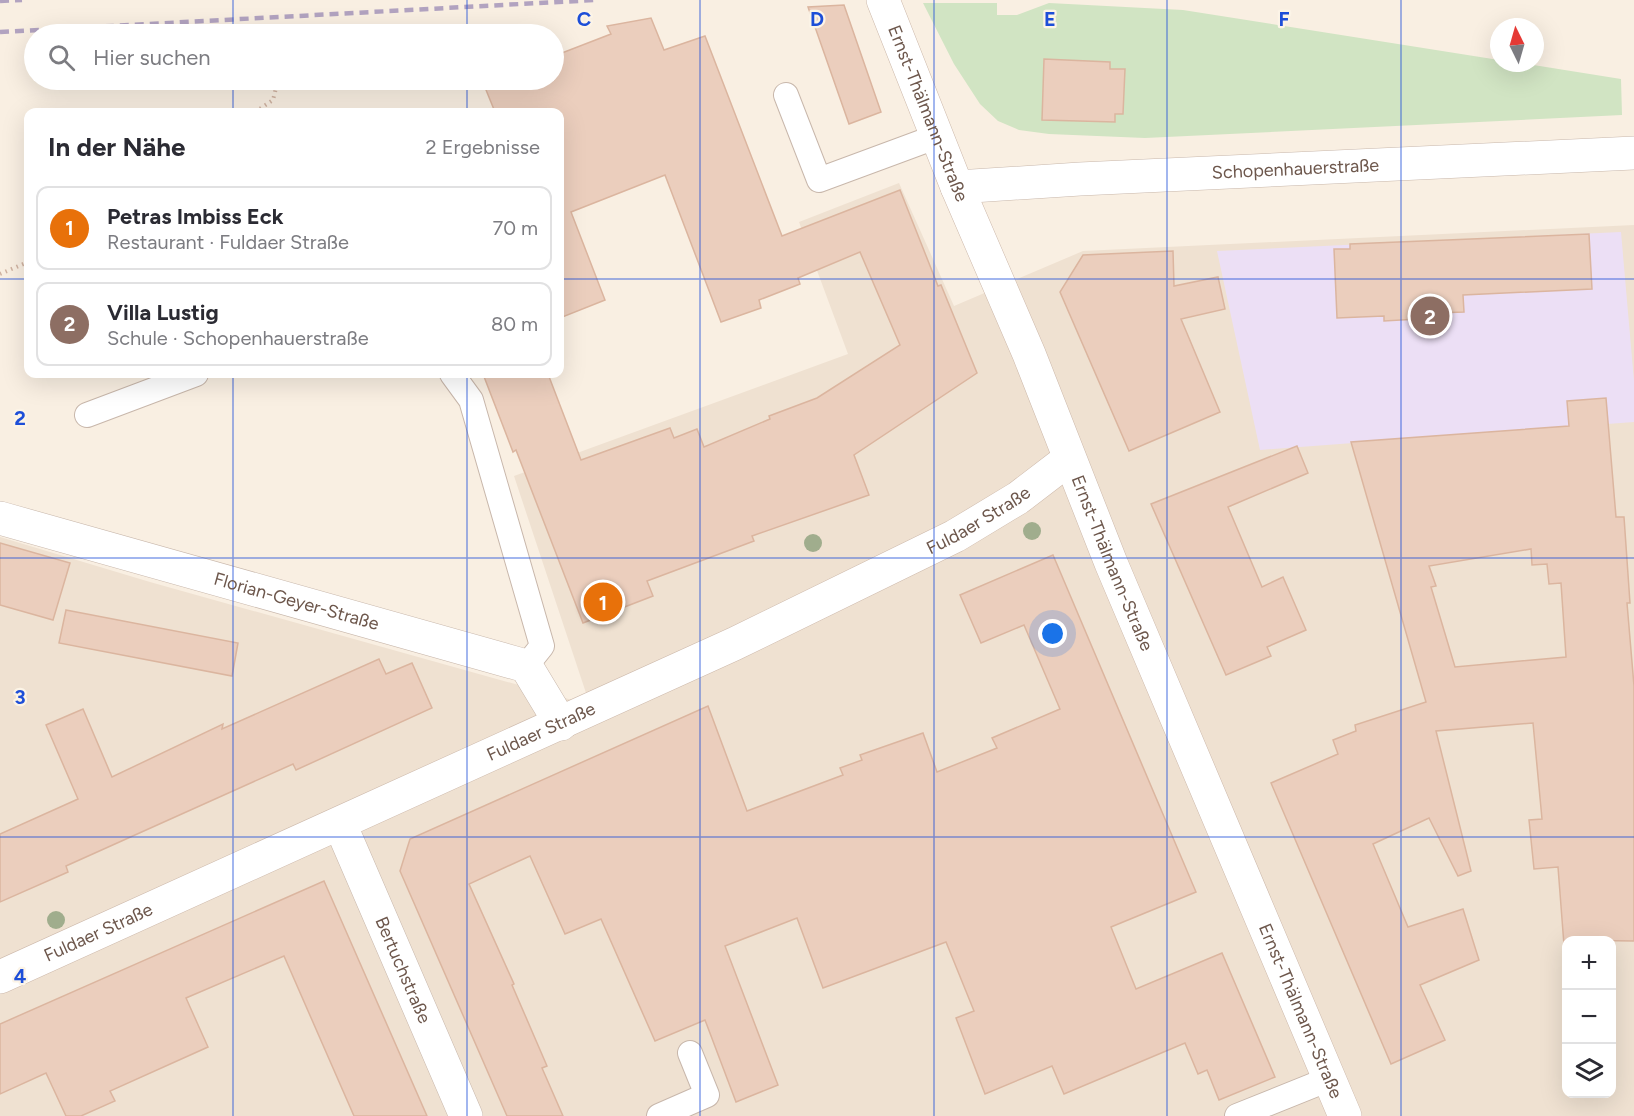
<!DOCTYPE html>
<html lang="de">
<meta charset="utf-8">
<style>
:root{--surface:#fff;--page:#f7f7f7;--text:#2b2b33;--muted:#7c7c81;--line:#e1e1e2;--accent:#d93025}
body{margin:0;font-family:Figtree,sans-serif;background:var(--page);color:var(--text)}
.controls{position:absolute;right:18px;bottom:18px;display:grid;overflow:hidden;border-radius:12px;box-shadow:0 6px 24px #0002}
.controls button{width:54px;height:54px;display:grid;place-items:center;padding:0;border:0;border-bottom:2px solid var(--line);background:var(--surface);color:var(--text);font:30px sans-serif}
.compass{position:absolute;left:1490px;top:18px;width:54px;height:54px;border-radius:50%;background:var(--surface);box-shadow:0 6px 24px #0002;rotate:355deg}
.you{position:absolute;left:1053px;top:634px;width:21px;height:21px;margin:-15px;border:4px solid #fff;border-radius:50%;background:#1a73e8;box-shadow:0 0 0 9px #1a73e833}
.badge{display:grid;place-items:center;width:39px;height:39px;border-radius:50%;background:var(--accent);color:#fff;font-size:20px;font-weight:700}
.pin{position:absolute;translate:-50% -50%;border:3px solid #fff;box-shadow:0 2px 6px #0006}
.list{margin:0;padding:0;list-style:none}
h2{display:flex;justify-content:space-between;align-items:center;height:78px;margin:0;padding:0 24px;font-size:26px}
h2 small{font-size:20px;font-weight:400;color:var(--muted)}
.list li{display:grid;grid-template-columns:39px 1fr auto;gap:18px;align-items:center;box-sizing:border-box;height:84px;margin:0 12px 12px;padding:0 12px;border:2px solid var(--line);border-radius:12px}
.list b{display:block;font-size:22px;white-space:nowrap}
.list p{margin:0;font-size:20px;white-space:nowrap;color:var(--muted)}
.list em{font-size:20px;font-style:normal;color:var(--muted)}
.icon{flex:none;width:33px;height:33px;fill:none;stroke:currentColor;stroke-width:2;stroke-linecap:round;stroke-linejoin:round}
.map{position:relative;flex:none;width:1634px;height:1116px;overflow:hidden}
.search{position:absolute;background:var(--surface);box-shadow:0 6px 24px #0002;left:24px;top:24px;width:540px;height:66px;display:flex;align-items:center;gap:15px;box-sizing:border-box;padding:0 21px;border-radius:33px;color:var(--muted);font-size:22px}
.panel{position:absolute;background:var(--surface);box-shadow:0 6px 24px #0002;left:24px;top:108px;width:540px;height:270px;border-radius:12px}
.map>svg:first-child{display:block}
.residential{fill:#efe1d1;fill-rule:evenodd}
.education{fill:#ecdff5}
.green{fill:#d1e4c3}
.building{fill:#ebcebd;stroke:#dbb59f;stroke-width:1.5;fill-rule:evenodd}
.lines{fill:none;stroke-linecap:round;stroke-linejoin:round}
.lane-casing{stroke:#c8b7ab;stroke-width:26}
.street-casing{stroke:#c8b7ab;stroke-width:34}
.secondary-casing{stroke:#cdb9ab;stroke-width:34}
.path{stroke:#cfb2a1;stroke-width:4;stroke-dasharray:1.5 4.5;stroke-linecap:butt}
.lane{stroke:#fff;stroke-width:24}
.street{stroke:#fff;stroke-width:33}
.secondary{stroke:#fff;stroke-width:33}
.rail{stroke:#b2a3c0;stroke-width:4.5;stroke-dasharray:9 6;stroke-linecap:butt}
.tree{fill:#a0ad8d}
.grid{fill:none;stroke:#1d4ed8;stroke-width:1.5;stroke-opacity:0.55}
.labels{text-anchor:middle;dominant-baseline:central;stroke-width:4.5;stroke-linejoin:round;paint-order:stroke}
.street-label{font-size:18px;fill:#6d574c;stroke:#fcf4e7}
.grid-label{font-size:20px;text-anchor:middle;font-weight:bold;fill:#1d4ed8;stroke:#fcf4e7;stroke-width:4.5;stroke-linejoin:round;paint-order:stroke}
</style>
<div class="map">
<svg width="1634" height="1116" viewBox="0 0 1634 1116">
<rect width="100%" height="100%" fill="#f9efe2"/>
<path class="residential" d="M 899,183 L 954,306 L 1083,251 L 1634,225 L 1634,1116 L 0,1116 L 0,537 L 150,582 L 590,705 L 514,476 L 848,354 L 799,222 ZM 1566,940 L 1612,940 L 1612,1094 L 1566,1094 Z"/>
<path class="education" d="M 1621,232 L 1634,381 L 1634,422 L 1260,450 L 1217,251 Z"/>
<path class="green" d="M 923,3 L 997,3 L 997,15 L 1017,15 L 1049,3 L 1183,10 L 1499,60 L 1499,63 L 1521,63 L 1621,79 L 1622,115 L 1145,138 L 1049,134 L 1019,130 L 998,121 L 980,104 L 954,64 Z"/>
<g class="building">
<path d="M 844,5 L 881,112 L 849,124 L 808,7 Z"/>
<path d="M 651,18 L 664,50 L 705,36 L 782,236 L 900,190 L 938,286 L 941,285 L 977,373 L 854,455 L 869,495 L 752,536 L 754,541 L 647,581 L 653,596 L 583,623 L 516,450 L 513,452 L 483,374 L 548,374 L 581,460 L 670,428 L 674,438 L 697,429 L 704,447 L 770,419 L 769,416 L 817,398 L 900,345 L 860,252 L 798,278 L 800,284 L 759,300 L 761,308 L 721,322 L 665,175 L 571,212 L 605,300 L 560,318 L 560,112 L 495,112 L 482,80 L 554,80 L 554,56 L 611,34 L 607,26 Z"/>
<path d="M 1044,59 L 1110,62 L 1110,69 L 1125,69 L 1123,114 L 1115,114 L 1115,122 L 1042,120 Z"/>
<path d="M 1589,234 L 1592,289 L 1463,295 L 1464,312 L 1435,313 L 1435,318 L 1384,321 L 1384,316 L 1337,318 L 1334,249 L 1350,249 L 1350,244 Z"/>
<path d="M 1173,251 L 1174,286 L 1218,277 L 1225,309 L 1181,319 L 1220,412 L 1129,451 L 1060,292 L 1083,255 Z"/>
<path d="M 1606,398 L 1616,517 L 1624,517 L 1630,603 L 1627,603 L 1634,686 L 1634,941 L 1566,940 L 1566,945 L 1564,945 L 1558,867 L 1534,869 L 1529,820 L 1542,819 L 1533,723 L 1436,731 L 1471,871 L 1458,876 L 1429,818 L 1373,844 L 1408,927 L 1463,909 L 1479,960 L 1420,985 L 1445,1040 L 1391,1064 L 1271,783 L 1338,754 L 1333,740 L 1356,731 L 1355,725 L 1426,702 L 1351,442 L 1569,426 L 1567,401 ZM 1531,549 L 1532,565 L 1547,564 L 1549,584 L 1561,583 L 1566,657 L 1455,667 L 1431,587 L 1436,586 L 1429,566 Z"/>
<path d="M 1297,446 L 1308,473 L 1228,507 L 1262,587 L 1283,577 L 1306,630 L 1267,647 L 1271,656 L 1226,675 L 1151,504 Z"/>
<path d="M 0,543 L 70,563 L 53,620 L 0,605 Z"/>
<path d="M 1053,555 L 1196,892 L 1111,927 L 1136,989 L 1222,953 L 1275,1077 L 1219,1100 L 1207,1070 L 1198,1074 L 1185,1043 L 1064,1094 L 1052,1066 L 985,1094 L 956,1018 L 974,1011 L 946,942 L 823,988 L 797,918 L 725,946 L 778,1085 L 736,1102 L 705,1020 L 655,1041 L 601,919 L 565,934 L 530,856 L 469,884 L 514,984 L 512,985 L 547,1066 L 542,1068 L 563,1116 L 507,1116 L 400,871 L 410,839 L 708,706 L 747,811 L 843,775 L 840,768 L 862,760 L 860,755 L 923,733 L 937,772 L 997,748 L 992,738 L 1060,709 L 1024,625 L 981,643 L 960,595 Z"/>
<path d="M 66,610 L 238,643 L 232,676 L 59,643 Z"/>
<path d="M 379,659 L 386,674 L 412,663 L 432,708 L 296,770 L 293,764 L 66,866 L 68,872 L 0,902 L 0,834 L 78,799 L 46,725 L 83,709 L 112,777 L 223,724 L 222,729 Z"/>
<path d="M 324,881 L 427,1116 L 354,1116 L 284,956 L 186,998 L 208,1047 L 110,1091 L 115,1101 L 81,1116 L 66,1116 L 46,1073 L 0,1094 L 0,1024 Z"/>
</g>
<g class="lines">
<defs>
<g id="lane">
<path d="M 786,95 L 819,180 L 938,136"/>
<path d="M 452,374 L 471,400 L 542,646 L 526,666"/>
<path d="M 87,415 L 196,374"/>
<path d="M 659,1116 L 707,1095 L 690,1053"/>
<path d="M 1237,1116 L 1329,1079"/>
</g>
<g id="street">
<path id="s1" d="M 957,187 L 1080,179 L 1634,153"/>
<path id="s2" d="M 0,518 L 526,666 L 561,724"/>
<path id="s3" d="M 340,824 L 466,1116"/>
</g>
<g id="secondary">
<path id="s4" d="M 883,0 L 957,187 L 1029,354 L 1111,563 L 1345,1116"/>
<path id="s5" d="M 0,977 L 734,644 L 955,536 L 1018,498 L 1069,459"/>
</g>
</defs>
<use href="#lane" class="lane-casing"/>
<use href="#street" class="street-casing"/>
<use href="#secondary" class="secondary-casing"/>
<g class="path">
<path d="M 255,112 L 273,100 L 278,80"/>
<path d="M 0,274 L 28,262"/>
</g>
<use href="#lane" class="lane"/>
<use href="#street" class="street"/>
<use href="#secondary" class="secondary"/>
<g class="rail">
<path d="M 0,1 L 22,0"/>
<path d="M 0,32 L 595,0"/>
</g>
</g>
<g class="tree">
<circle cx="1032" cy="531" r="9"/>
<circle cx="813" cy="543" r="9"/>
<circle cx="56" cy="920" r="9"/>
</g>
<path class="grid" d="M 233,0 L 233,34M 467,0 L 467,34M 700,0 L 700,1116M 934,0 L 934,1116M 1167,0 L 1167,1116M 1401,0 L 1401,1116M 233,80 L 233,112M 467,80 L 467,112M 0,279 L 28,279M 560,279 L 1634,279M 233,374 L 233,1116M 467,374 L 467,1116M 0,558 L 1634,558M 0,837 L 1634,837"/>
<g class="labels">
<g class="street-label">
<text stroke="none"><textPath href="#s4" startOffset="122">Ernst-Thälmann-Straße</textPath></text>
<text stroke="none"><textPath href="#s1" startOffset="339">Schopenhauerstraße</textPath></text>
<text stroke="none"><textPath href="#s5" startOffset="1080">Fuldaer Straße</textPath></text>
<text stroke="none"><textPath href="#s4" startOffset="608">Ernst-Thälmann-Straße</textPath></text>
<text stroke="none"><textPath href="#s2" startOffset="308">Florian-Geyer-Straße</textPath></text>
<text stroke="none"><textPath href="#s5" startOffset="594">Fuldaer Straße</textPath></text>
<text stroke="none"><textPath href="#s5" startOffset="108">Fuldaer Straße</textPath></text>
<text stroke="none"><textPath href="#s3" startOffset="159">Bertuchstraße</textPath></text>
<text stroke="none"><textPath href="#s4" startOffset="1094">Ernst-Thälmann-Straße</textPath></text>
</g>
</g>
<g class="grid-label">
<text x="584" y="26">C</text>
<text x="817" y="26">D</text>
<text x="1050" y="26">E</text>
<text x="1284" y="26">F</text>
<text x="20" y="425">2</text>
<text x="20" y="704">3</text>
<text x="20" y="983">4</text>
</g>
</svg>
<div class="controls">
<button>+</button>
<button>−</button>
<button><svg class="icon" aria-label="layers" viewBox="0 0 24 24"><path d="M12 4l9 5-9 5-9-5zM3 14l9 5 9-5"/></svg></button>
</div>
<svg class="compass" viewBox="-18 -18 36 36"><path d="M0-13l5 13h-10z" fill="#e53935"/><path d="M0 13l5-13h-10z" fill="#7c7c81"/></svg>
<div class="you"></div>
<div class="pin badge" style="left:603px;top:602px;background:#e8710a">1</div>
<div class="pin badge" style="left:1430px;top:316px;background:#8d6e63">2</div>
<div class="search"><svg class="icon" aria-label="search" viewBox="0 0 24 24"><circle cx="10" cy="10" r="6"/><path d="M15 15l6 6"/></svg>Hier suchen</div>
<section class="panel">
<h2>In der Nähe<small>2 Ergebnisse</small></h2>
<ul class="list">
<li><span class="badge" style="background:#e8710a">1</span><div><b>Petras Imbiss Eck</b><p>Restaurant · Fuldaer Straße</p></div><em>70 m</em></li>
<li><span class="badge" style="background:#8d6e63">2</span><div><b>Villa Lustig</b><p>Schule · Schopenhauerstraße</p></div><em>80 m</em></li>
</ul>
</section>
</div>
